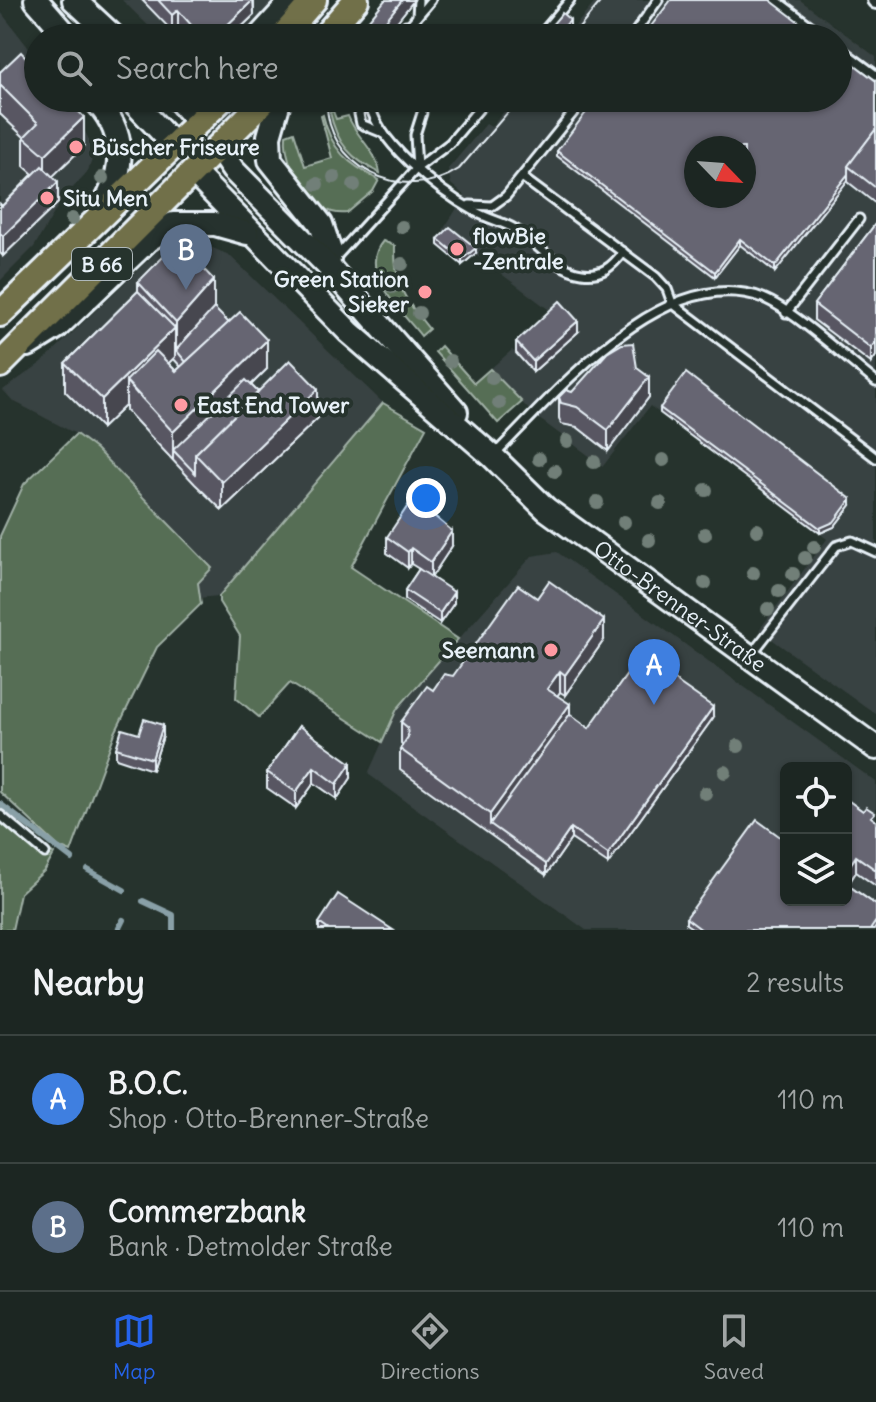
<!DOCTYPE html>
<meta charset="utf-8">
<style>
:root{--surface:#1c2622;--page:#252e2a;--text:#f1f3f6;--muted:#a0a5a5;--line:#3a4340;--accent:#2563eb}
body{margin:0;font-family:Delius,sans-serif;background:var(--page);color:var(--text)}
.controls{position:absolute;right:24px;bottom:24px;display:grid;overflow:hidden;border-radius:12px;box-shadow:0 2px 6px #0004}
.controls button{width:72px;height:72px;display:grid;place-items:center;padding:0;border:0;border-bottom:2px solid var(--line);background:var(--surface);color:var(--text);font:40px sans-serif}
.compass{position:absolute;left:684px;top:136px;width:72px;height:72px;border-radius:50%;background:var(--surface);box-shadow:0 2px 6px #0004;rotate:115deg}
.you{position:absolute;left:426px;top:498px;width:28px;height:28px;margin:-20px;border:6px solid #fff;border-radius:50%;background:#1a73e8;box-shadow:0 0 0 12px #1a73e833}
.badge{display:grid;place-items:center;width:52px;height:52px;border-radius:50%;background:var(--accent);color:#fff;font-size:26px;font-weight:700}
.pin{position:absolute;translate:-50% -66px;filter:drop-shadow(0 2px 4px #0008)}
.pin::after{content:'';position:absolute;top:42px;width:28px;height:24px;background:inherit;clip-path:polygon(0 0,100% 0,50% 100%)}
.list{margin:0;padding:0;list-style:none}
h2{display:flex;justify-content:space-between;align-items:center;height:104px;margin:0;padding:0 32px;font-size:34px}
h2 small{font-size:26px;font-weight:400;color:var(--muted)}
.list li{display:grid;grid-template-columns:52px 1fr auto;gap:24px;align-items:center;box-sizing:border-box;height:128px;padding:0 32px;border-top:2px solid var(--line)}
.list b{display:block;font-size:30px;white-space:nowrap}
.list p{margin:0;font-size:26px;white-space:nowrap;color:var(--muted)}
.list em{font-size:26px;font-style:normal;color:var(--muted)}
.icon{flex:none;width:44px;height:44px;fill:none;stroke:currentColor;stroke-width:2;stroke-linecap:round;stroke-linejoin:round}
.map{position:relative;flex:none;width:876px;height:930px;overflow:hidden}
.search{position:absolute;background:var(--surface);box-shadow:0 2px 6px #0004;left:24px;right:24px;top:24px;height:88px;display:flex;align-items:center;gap:20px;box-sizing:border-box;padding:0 28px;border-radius:44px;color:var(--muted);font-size:30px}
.sheet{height:360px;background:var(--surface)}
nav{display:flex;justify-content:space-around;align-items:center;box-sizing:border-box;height:112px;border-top:2px solid var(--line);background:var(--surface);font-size:22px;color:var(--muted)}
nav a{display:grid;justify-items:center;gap:4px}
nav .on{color:var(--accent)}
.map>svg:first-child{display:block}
.built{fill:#394242;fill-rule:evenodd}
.green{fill:#576e54;stroke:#a0b0a6;stroke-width:2}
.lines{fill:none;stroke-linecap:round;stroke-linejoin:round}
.stream{stroke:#89a0a7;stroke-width:6}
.lane-casing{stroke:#e8f1f8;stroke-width:13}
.street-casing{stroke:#e8f1f8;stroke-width:20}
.secondary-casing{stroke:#e8f1f8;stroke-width:28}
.primary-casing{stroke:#e8f1f8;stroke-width:30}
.lane{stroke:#26332d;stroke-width:7}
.street{stroke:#26332d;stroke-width:14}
.secondary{stroke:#26332d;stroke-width:22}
.primary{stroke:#716f4a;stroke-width:24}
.tram{stroke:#e8f1f8;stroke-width:2}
.tree{fill:#717f78}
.wall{fill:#585762;stroke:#e8f1f8;stroke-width:2;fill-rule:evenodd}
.shaded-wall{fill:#474750;stroke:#e8f1f8;stroke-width:2}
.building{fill:#666572;stroke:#e8f1f8;stroke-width:2;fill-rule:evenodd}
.poi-dot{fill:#ff9aa2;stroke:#26332d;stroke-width:3}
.labels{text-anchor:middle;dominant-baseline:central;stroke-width:8;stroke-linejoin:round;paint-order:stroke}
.shield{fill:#26332d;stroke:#aeb8bb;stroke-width:2}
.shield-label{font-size:20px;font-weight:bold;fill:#e8f1f8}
.poi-label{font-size:22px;font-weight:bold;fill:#e8f1f8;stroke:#26332d;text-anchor:start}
.street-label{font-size:22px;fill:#e8f1f8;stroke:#26332d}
</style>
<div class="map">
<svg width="876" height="930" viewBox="0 0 876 930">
<rect width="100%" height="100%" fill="#26332d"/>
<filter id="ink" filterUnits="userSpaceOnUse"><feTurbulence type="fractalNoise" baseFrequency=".0125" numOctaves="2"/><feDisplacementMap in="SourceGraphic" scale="16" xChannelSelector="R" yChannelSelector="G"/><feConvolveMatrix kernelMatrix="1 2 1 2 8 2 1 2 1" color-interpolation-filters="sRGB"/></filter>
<g filter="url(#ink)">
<g class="built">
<path d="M 122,0 L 277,0 L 237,38 L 161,38 Z"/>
<path d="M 597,0 L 800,0 L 876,57 L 876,714 L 759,630 L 827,539 L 650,406 L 603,466 L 534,415 L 490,369 L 512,350 L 516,353 L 556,315 L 443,230 L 465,196 L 451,184 L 448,169 L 486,124 L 491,127 L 515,98 L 838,98 L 838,38 L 565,38 ZM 696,148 L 744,148 L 744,196 L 696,196 Z"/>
<path d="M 0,11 L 38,60 L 38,98 L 75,98 L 81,104 L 77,115 L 90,142 L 93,157 L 88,171 L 61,201 L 34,247 L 0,281 Z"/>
<path d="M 181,239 L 196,241 L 229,255 L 383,403 L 219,596 L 198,598 L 198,583 L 212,567 L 96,448 L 76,434 L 13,401 L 3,390 L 41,363 L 158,251 Z"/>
<path d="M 557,552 L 876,782 L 876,930 L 586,930 L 368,774 L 397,709 L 532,556 ZM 786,768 L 846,768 L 846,900 L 786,900 Z"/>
</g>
<g class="green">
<path d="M 333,111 L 336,119 L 348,116 C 356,137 377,151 380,173 C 352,160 336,143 330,112 Z"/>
<path d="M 323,115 C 331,150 348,164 379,180 L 373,191 L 347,213 C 312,218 283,166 286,135 L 294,132 L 305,166 L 332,158 L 321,116 Z"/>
<path d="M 383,241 L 395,246 C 394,286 405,299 429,329 L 421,336 C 403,312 356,272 383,241 Z"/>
<path d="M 441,346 L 474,383 L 490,369 L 522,402 L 498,423 L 435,352 Z"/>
<path d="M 383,403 L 426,428 L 351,567 L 458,639 L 397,709 L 382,742 L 290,683 L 259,717 L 236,698 L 240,636 L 219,602 L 219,596 Z"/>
<path d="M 76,434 L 96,449 L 212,568 L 198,583 L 201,604 L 157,647 L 115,733 L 71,852 L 59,847 L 0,792 L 0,536 L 24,484 Z"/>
<path d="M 0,809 L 54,854 L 45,870 L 20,893 L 12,930 L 0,930 Z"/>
</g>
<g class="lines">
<g class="stream">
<path d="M 0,804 L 72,859"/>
<path d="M 88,870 L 124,890"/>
<path d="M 143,901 L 173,915 L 173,930"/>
<path d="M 118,930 L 123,920"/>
</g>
<defs>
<g id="lane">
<path d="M 776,0 L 827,38"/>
<path d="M 417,16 L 418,0"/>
<path d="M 77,38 L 94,21"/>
<path d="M 390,38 L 406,25"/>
<path d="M 399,38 L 431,0"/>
<path d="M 538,38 L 570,0"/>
<path d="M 631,38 L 658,0"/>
<path d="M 838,47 L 876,75"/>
<path d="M 364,98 L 359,114 L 361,124 L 383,133"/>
<path d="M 369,98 C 372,140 440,192 476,212 C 488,219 503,222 515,229 C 537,242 556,270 582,273 C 601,276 612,267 623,252"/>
<path d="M 417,168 L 415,135 L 422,113"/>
<path d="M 523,178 L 656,277 L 667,289 L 672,303 L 876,458"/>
<path d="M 470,205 L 492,206 L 506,196 L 585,98"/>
<path d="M 335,258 L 417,168 L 450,143 L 488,98"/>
<path d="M 786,313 L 859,219"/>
<path d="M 494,455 C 556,393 664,261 763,298 C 792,309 849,361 876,382"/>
<path d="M 751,655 L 836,546 L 852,541 L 876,552"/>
<path d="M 0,815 L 45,853"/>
</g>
<path id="street" d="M 875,0 L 876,1"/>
<g id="secondary">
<path d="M 36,0 L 69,38"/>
<path d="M 74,0 L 115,38"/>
<path d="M 258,38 L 293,0"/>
<path d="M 93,98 C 128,132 126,171 101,210"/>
<path d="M 130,98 L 174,145"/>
<path d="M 177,98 L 198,122"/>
<path d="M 280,98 L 269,136 L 270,160 L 321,224 L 330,251 L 328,266"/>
<path d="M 218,148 L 233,170 L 328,266 L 456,412"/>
<path id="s1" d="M 193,172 L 349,332 L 492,456 L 546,509 L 876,748"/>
<path d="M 28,345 L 57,327 L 148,240 L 173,224 L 215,224 L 247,233"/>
</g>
<g id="primary">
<path d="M 281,38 L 314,0"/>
<path d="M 323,38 L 356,0"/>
<path d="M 0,314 L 223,98"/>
<path d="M 0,365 L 267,98"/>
</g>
</defs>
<use href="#lane" class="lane-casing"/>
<use href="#street" class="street-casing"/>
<use href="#secondary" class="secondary-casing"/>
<use href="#primary" class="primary-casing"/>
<use href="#lane" class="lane"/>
<use href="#street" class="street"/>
<use href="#secondary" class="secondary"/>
<use href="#primary" class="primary"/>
<g class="tram">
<path d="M 359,38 L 390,0"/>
<path d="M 571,38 L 602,0"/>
<path d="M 327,98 C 323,166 404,206 459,169 L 520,98"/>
</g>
</g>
<g class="tree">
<circle cx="334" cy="177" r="7"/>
<circle cx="102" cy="178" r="7"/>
<circle cx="317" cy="184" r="7"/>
<circle cx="354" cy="185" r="7"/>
<circle cx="89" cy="200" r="7"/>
<circle cx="72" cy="219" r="7"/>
<circle cx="402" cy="227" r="7"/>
<circle cx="402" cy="264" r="7"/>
<circle cx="392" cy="287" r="7"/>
<circle cx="419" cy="313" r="7"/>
<circle cx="450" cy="361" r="7"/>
<circle cx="492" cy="378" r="7"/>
<circle cx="499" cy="403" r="7"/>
<circle cx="567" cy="441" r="7"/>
<circle cx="539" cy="459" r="7"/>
<circle cx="663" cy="460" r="7"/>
<circle cx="594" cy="462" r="7"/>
<circle cx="555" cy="471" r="7"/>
<circle cx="706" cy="490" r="7"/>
<circle cx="597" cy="502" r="7"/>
<circle cx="660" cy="503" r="7"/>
<circle cx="624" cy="522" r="7"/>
<circle cx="757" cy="530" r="7"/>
<circle cx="705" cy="534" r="7"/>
<circle cx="649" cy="540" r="7"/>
<circle cx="814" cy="547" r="7"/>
<circle cx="805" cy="558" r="7"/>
<circle cx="753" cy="573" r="7"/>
<circle cx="793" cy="574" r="7"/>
<circle cx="705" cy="583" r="7"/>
<circle cx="779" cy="591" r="7"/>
<circle cx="768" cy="609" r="7"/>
<circle cx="738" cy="746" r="7"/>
<circle cx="725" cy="772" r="7"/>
<circle cx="705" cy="793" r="7"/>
</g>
<g class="wall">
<path d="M 142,0 L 254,0 L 254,15 L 230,38 L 189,38 L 178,26 L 172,31 Z"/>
<path d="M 414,0 L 384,38 L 368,37 L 368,21 Z"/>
<path d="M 0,72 L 84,146 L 52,176 L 58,203 L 3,256 L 0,253 L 0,204 L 2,206 L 33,174 L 24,166 L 24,137 L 0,114 Z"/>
<path d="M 876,81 L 876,204 L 848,182 L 848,180 L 775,272 L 740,245 L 715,277 L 557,156 L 557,151 Z"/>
<path d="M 876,223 L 876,356 L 871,363 L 814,320 L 814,304 Z"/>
<path d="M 438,239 L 476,253 L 462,265 L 438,245 Z"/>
<path d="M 138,282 L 214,308 L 267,369 L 251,385 L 258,392 L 318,418 L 222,510 L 195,484 L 126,410 L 126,405 L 102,428 L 65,391 L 65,363 L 138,291 ZM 173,358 L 181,367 L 176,371 L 168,363 Z"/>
<path d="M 578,332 L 533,372 L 516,353 L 516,342 Z"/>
<path d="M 637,368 L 649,397 L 608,451 L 577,427 L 561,424 L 559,418 L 559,397 Z"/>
<path d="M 660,408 L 851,505 L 834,527 L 820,533 L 660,413 Z"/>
<path d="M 387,537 L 452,546 L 431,577 L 454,603 L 440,623 L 405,600 L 405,590 L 419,569 L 411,564 L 408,568 L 387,553 Z"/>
<path d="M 537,598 L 604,640 L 565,695 L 560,692 L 557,696 L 570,714 L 589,728 L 713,718 L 608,864 L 571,839 L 546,875 L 400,770 L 400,749 L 403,745 L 401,743 L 401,722 L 433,690 L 453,676 Z"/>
<path d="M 299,726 L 351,778 L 337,799 L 314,783 L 296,808 L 267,788 L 267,772 Z"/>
<path d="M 139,734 L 163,736 L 152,770 L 116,758 L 116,748 Z"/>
<path d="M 846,799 L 876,821 L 876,886 L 856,872 L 848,885 L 876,905 L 876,927 L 874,930 L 695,930 L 686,924 L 686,918 L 846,900 Z"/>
<path d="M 319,923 L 393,930 L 319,930 Z"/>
</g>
<g class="shaded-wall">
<path d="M 253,0 L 254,15 L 230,38 L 214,38 Z"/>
<path d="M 402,0 L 414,0 L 384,38 L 378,38 L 378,30 Z"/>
<path d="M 178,10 L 178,26 L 172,31 L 172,15 Z"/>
<path d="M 570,20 L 570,31 L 564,38 L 555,38 Z"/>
<path d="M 84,117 L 84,146 L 45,184 L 45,155 Z"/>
<path d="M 848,174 L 848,180 L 775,272 L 775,266 Z"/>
<path d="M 58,182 L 58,203 L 3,256 L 3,236 Z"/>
<path d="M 740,239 L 740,245 L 715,277 L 715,272 Z"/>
<path d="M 476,248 L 476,253 L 462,265 L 462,259 Z"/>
<path d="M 214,280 L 214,319 L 176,350 L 176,323 Z"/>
<path d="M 578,321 L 578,332 L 533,372 L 533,361 Z"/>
<path d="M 175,328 L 175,357 L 137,394 L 126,381 L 126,405 L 102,428 L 102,399 Z"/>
<path d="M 267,340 L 267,369 L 179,456 L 173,450 L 173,461 L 173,432 Z"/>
<path d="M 876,341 L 876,356 L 871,363 L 871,348 Z"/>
<path d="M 649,377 L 649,397 L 608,451 L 608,430 Z"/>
<path d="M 318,389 L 318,418 L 222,510 L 222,482 Z"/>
<path d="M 851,499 L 851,505 L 834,527 L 820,533 L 820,528 Z"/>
<path d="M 452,531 L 452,546 L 431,578 L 431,562 Z"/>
<path d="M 411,548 L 411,564 L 408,568 L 408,552 Z"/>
<path d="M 454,592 L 454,603 L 440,623 L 440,613 Z"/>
<path d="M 604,620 L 604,640 L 565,695 L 565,675 Z"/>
<path d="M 560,671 L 560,692 L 547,709 L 547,689 Z"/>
<path d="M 570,704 L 570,725 L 490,824 L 490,814 Z"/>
<path d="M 713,707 L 713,718 L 608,864 L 608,854 Z"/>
<path d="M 163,725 L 163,736 L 152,770 L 152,759 Z"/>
<path d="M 351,763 L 351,778 L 337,799 L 337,784 Z"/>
<path d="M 314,767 L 314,783 L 296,808 L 296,792 Z"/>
<path d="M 571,828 L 571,839 L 546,875 L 546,864 Z"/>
<path d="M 856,856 L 856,872 L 846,887 L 846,871 Z"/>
</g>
<g class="building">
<path d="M 158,0 L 253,0 L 214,38 L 203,38 L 200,34 L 196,38 L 190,31 L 193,27 L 178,10 L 172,15 Z"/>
<path d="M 385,0 L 402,0 L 378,30 L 368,21 Z"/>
<path d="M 671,0 L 770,0 L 820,38 L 642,38 Z"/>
<path d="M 562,13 L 570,20 L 555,38 L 541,38 Z"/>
<path d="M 21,52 L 38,70 L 38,98 L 65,98 L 84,117 L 45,155 L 24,137 L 38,123 L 0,85 L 0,72 Z"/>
<path d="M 838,52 L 876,81 L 876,129 L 848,166 L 848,174 L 775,266 L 740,239 L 715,272 L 557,151 L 597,98 L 838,98 ZM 696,148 L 744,148 L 744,196 L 696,196 Z"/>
<path d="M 876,129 L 876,188 L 848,166 Z"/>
<path d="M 42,166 L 58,182 L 3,236 L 0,233 L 0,204 L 2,206 Z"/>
<path d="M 876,223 L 876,341 L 871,348 L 814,304 Z"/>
<path d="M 450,227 L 476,248 L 462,259 L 438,239 Z"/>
<path d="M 178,242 L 214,280 L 176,323 L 138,282 Z"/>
<path d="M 138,291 L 175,328 L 102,399 L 65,363 Z"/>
<path d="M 560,301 L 578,321 L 533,361 L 516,342 Z"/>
<path d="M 214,308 L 229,323 L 186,362 L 176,350 Z"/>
<path d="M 240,312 L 267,340 L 173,432 L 126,381 L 156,351 L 176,371 Z"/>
<path d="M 633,343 L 637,368 L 649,377 L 608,430 L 577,407 L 561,403 L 559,397 L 566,390 L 572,392 L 607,353 L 622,344 Z"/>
<path d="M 290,360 L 318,389 L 222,482 L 195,454 Z"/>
<path d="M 686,373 L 851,499 L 834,522 L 820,528 L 660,408 Z"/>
<path d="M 246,380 L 258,392 L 195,454 L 195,473 L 173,450 Z"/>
<path d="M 413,498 L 452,531 L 431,562 L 411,548 L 408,552 L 387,537 Z"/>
<path d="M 419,569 L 454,592 L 440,613 L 405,590 Z"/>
<path d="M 549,581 L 604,620 L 565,675 L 560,671 L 547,689 L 570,704 L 490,814 L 400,749 L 408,737 L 407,727 L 401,722 L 427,686 L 433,690 L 444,674 L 453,676 L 518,585 L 537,598 Z"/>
<path d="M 640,656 L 713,707 L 608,854 L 571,828 L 546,864 L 490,824 L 570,714 L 589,728 Z"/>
<path d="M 144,719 L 163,725 L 152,759 L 116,748 L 122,729 L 139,734 Z"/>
<path d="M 299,726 L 351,763 L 337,784 L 314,767 L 296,792 L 267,772 Z"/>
<path d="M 846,799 L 863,811 L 866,807 L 875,813 L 871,817 L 876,821 L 876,870 L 856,856 L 846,871 Z"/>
<path d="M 757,820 L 786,841 L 786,900 L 846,900 L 846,884 L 876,905 L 876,921 L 870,930 L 702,930 L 686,918 Z"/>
<path d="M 338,894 L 393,930 L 329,930 L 319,923 Z"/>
</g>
</g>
<g class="poi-dot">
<circle cx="76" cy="147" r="8"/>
<circle cx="47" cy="198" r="8"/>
<circle cx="457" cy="249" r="8"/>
<circle cx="425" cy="292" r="8"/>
<circle cx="181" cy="405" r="8"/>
<circle cx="551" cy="650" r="8"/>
</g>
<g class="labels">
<rect class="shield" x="72" y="248" width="60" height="32" rx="6"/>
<g class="shield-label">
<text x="102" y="264">B 66</text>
</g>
<g class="poi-label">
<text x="92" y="147">Büscher Friseure</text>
<text x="63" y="198">Situ Men</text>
<text x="473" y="236">flowBie<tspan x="473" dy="25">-Zentrale</tspan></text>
<text x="409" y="279" text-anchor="end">Green Station<tspan x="409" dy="25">Sieker</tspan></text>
<text x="197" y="405">East End Tower</text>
<text x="535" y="650" text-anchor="end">Seemann</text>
</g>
<g class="street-label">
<text stroke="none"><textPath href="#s1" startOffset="654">Otto-Brenner-Straße</textPath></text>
</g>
</g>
</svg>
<div class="controls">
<button><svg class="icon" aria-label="locate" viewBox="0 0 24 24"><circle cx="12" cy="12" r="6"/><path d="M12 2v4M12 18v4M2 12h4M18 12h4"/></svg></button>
<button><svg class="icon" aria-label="layers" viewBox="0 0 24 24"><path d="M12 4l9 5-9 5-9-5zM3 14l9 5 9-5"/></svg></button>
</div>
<svg class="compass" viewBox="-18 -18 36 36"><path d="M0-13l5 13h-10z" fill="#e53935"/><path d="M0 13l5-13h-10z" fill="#a0a5a5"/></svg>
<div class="you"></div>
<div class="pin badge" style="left:654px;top:705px;background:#3f7fe0">A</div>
<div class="pin badge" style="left:186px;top:290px;background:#5c6f8a">B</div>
<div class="search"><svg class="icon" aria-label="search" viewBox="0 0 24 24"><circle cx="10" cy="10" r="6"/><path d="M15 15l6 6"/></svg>Search here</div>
</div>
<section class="sheet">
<h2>Nearby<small>2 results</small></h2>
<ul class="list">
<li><span class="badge" style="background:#3f7fe0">A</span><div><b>B.O.C.</b><p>Shop · Otto-Brenner-Straße</p></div><em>110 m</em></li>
<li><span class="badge" style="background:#5c6f8a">B</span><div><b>Commerzbank</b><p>Bank · Detmolder Straße</p></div><em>110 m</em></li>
</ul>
</section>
<nav>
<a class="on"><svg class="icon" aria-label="map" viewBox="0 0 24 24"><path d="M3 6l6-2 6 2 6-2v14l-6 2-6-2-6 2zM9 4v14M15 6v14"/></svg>Map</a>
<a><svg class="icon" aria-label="directions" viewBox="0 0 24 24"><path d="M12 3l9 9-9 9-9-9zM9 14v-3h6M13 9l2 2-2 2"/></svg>Directions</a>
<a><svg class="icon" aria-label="saved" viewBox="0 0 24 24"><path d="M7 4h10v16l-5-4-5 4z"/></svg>Saved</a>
</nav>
